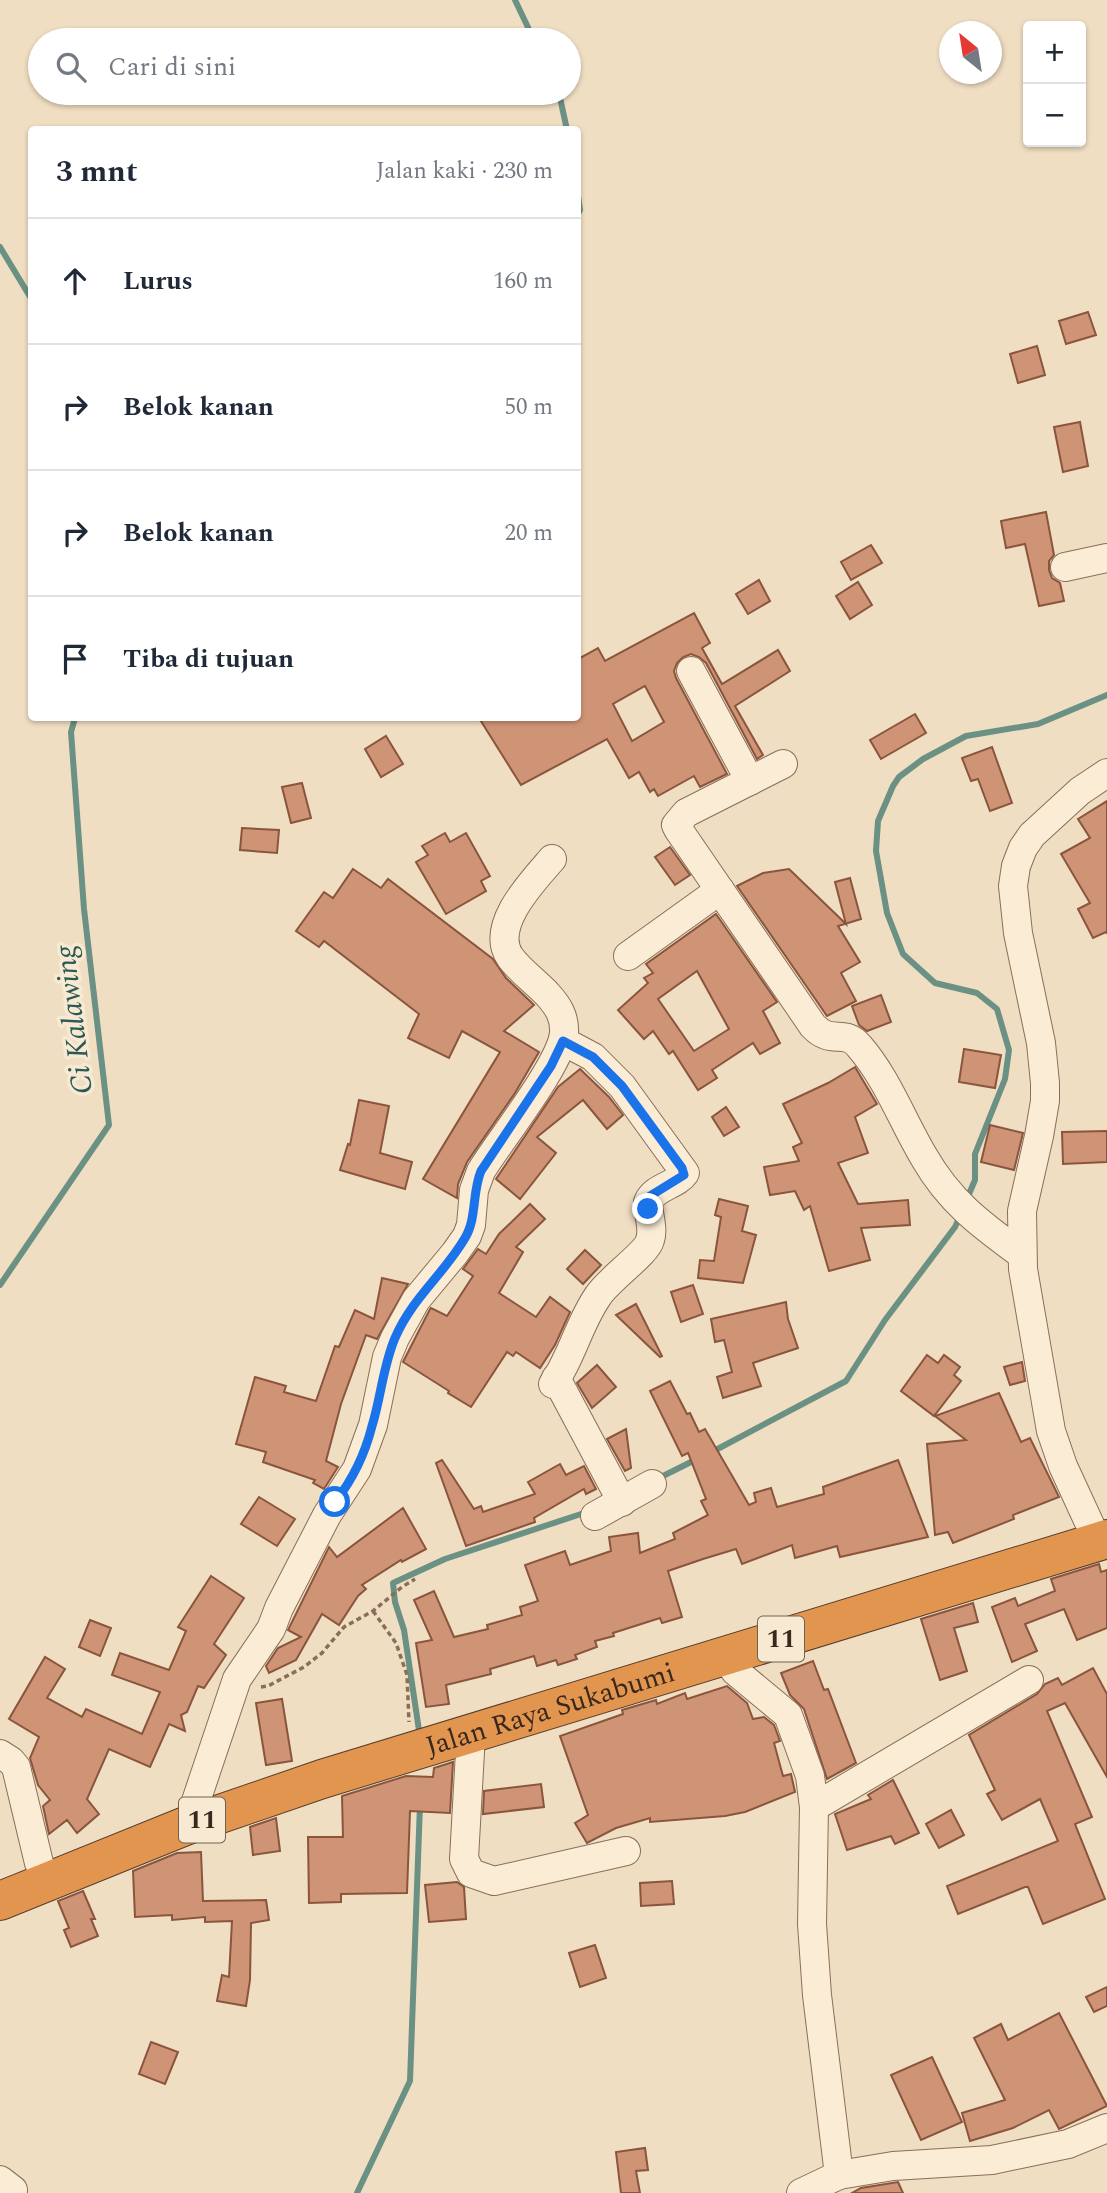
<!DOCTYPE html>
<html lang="id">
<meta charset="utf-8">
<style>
:root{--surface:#fff;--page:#f6f6f7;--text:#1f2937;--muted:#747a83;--line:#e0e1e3}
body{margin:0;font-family:Spectral,serif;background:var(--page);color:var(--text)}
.controls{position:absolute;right:21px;top:21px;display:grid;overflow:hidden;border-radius:7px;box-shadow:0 2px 5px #0004}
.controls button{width:63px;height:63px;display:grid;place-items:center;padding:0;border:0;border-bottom:2px solid var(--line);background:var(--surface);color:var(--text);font:35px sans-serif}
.compass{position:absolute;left:939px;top:21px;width:63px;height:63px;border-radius:50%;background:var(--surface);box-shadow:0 2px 5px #0004;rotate:330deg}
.stop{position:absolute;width:21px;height:21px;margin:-16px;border:5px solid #1a73e8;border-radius:50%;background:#fff}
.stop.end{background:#1a73e8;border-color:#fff;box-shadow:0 2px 7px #0008}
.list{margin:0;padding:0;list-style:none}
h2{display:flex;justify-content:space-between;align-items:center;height:91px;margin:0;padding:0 28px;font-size:30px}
h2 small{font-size:23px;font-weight:400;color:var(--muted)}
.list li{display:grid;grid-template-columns:46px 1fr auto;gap:21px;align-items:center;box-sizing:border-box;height:126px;padding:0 28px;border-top:2px solid var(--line)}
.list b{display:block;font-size:26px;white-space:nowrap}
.list em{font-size:23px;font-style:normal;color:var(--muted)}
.icon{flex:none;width:38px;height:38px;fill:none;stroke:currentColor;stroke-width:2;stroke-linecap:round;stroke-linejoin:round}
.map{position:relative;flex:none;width:1107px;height:2193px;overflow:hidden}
.search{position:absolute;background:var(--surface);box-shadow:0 2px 5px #0004;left:28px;top:28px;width:553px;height:77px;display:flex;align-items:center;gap:18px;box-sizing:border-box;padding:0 24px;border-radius:38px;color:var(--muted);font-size:26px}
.panel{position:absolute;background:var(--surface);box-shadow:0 2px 5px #0004;left:28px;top:126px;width:553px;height:595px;border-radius:7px}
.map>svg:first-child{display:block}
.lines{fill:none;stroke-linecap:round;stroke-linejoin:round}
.stream{stroke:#6b9084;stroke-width:6}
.building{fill:#cf9476;stroke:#8a553d;stroke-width:2;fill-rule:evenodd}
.minor-casing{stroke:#8a6e58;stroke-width:30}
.highway-casing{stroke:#573d2d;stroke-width:40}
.path{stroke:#8a6e58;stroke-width:3.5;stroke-dasharray:5 3.5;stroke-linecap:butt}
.minor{stroke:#faecd5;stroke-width:28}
.highway{stroke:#e2954f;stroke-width:38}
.route{stroke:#1a73e8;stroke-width:9}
.labels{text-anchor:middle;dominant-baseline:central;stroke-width:7;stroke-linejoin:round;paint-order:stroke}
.shield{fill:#f7e9d2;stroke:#726253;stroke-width:2}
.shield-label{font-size:26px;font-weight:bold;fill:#39281d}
.street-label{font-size:28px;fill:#39281d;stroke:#f7e9d2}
.water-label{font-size:30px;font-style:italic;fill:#2c5953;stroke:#f7e9d2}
</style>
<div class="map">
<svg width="1107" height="2193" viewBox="0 0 1107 2193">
<rect width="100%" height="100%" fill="#f0dec2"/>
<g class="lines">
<g class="stream">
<path d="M 515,0 L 534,40"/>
<path d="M 559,93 L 567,130"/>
<path d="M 578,196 L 580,210 L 578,214"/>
<path d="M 0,247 L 32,300"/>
<path d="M 966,1201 L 975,1180 L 975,1154 L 1005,1079 L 1009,1050 L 997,1009 L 977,993 L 935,983 L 903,954 L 887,913 L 876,851 L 878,821 L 893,786 L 899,777 L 923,759 L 966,736 L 1038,724 L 1107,695"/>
<path d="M 0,1285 L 109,1125 L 84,909 L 71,732 L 75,718"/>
<path d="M 710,1453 L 846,1381 L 885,1320 L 955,1227 L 961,1214"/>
<path d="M 657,1479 L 697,1459"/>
<path d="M 420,1737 L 404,1630 L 395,1602 L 393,1583 L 445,1559 L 587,1512"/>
<path d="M 357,2193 L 410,2081 L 420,1804"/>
</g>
</g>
<g class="building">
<path d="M 1088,312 L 1096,335 L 1066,344 L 1059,321 Z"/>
<path d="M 1037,346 L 1045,375 L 1018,383 L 1010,354 Z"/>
<path d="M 1080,422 L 1088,466 L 1063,472 L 1054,427 Z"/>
<path d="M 1046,512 L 1054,555 L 1049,561 L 1049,570 L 1052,578 L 1060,583 L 1064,601 L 1039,606 L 1025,544 L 1006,548 L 1001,521 Z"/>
<path d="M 871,545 L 882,563 L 851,580 L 841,562 Z"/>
<path d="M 759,580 L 770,601 L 748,614 L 736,594 Z"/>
<path d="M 858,582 L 872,605 L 850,619 L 836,596 Z"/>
<path d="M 694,613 L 710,643 L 702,648 L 722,684 L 778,650 L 790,671 L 735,706 L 763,755 L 757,759 L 706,663 L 699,657 L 691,654 L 683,657 L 677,663 L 674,671 L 676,678 L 727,774 L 700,787 L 694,776 L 658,796 L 654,789 L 650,792 L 639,772 L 629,778 L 607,739 L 521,785 L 479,718 L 578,718 L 578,659 L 598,648 L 605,661 ZM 645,686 L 664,722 L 632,741 L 613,704 Z"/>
<path d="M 915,714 L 926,733 L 881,759 L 870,740 Z"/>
<path d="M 386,736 L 403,764 L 381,777 L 365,749 Z"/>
<path d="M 992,747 L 1012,803 L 990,811 L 978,779 L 971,781 L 962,758 Z"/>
<path d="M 302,783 L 311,818 L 291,823 L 282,787 Z"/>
<path d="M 1107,801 L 1107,933 L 1106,932 L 1093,938 L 1078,909 L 1090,903 L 1061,854 L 1090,838 L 1078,819 Z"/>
<path d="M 242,828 L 279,830 L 277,853 L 240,850 Z"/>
<path d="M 445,833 L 450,842 L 466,833 L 490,876 L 481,881 L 486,891 L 446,914 L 416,862 L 428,855 L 422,846 Z"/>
<path d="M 670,847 L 690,875 L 675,885 L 655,857 Z"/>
<path d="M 353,869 L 381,888 L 388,879 L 493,959 L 506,978 L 534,1005 L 504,1031 L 539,1052 L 515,1093 L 467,1162 L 458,1184 L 457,1198 L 423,1179 L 500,1052 L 462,1031 L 449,1058 L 408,1038 L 419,1014 L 324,941 L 319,947 L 296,931 L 324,892 L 333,898 Z"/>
<path d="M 789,869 L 846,924 L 835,882 L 850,878 L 861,919 L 838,926 L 860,962 L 841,973 L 856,1001 L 827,1016 L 737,886 L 763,873 Z"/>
<path d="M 716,914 L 777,1002 L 763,1011 L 780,1043 L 760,1054 L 753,1043 L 712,1070 L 717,1078 L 698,1090 L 673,1051 L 669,1054 L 653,1031 L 644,1039 L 618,1010 L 648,983 L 644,978 L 653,973 L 646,964 ZM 697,971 L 729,1029 L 694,1051 L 658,999 Z"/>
<path d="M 881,995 L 891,1022 L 867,1031 L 859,1025 L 852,1006 Z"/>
<path d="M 964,1049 L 1001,1055 L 995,1088 L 959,1082 Z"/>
<path d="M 855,1067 L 877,1104 L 855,1117 L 868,1153 L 838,1163 L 858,1204 L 908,1200 L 910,1225 L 861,1228 L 870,1260 L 829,1271 L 810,1206 L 804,1210 L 795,1191 L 770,1195 L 764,1167 L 799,1161 L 793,1147 L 802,1143 L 783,1104 L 828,1083 Z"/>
<path d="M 580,1069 L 609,1097 L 623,1115 L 607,1129 L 583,1100 L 537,1137 L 556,1153 L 520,1199 L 496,1179 L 558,1087 Z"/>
<path d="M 359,1100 L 389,1106 L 380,1153 L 412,1162 L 405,1189 L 340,1170 L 348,1144 L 350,1145 Z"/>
<path d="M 726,1107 L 739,1127 L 724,1136 L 712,1117 Z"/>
<path d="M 990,1125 L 1023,1133 L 1014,1170 L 981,1162 Z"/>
<path d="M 1107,1131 L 1107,1162 L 1063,1164 L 1062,1132 Z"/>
<path d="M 719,1199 L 748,1206 L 742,1231 L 756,1235 L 743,1283 L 698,1278 L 700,1260 L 714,1261 L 721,1217 L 715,1215 Z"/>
<path d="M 530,1204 L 545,1219 L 516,1247 L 523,1252 L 499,1293 L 536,1317 L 550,1297 L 570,1312 L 555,1345 L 540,1368 L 516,1352 L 513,1356 L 507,1352 L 471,1407 L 448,1393 L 449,1391 L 403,1362 L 430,1309 L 431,1308 L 447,1316 L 473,1276 L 463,1269 L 478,1249 L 486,1254 L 499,1234 Z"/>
<path d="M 585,1250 L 601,1265 L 583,1284 L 567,1269 Z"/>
<path d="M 382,1278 L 408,1284 L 377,1339 L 366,1335 L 341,1404 L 326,1461 L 338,1467 L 324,1489 L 313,1483 L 315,1480 L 263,1462 L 266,1452 L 236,1444 L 255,1377 L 286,1386 L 284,1392 L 316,1401 L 335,1346 L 339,1347 L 355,1310 L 374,1319 Z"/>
<path d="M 693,1285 L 703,1314 L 681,1322 L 671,1292 Z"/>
<path d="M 786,1302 L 788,1319 L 798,1348 L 753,1363 L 761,1386 L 723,1398 L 717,1377 L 732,1372 L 724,1340 L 715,1342 L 711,1319 Z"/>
<path d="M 636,1304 L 662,1356 L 660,1357 L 616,1315 Z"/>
<path d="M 927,1355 L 938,1363 L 944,1355 L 960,1367 L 954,1375 L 961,1381 L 934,1416 L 901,1391 Z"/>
<path d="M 1022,1362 L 1025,1381 L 1010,1385 L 1004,1367 Z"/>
<path d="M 597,1365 L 616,1387 L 592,1408 L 577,1383 Z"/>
<path d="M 670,1381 L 687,1414 L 690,1413 L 699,1432 L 705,1429 L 749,1505 L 756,1502 L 754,1493 L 771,1488 L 777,1507 L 824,1494 L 823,1487 L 898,1460 L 928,1537 L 840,1557 L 837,1546 L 795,1558 L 792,1545 L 742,1564 L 736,1549 L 703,1559 L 668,1571 L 682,1617 L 662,1623 L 660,1618 L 613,1633 L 614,1636 L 595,1641 L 597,1647 L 575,1655 L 577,1659 L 558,1665 L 556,1660 L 537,1666 L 534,1656 L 490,1669 L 491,1674 L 446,1685 L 449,1704 L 426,1707 L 416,1643 L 432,1640 L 414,1600 L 434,1591 L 454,1637 L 488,1629 L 487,1625 L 522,1615 L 520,1607 L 538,1601 L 525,1565 L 565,1551 L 570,1565 L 611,1551 L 609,1537 L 638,1533 L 640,1553 L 675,1539 L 673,1533 L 708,1515 L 701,1501 L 706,1499 L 688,1453 L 682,1456 L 650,1391 Z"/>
<path d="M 999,1393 L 1021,1442 L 1030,1438 L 1059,1497 L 1013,1515 L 1014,1519 L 953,1543 L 948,1532 L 935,1535 L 927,1444 L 966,1440 L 935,1416 Z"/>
<path d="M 626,1429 L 631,1468 L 625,1471 L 607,1439 Z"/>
<path d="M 442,1460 L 474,1509 L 481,1506 L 483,1512 L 535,1494 L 528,1482 L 560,1464 L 566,1475 L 584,1466 L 596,1489 L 586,1494 L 584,1489 L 534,1518 L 535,1522 L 466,1546 L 436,1463 Z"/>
<path d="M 259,1497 L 295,1519 L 277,1546 L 241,1524 Z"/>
<path d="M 403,1508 L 426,1549 L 402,1562 L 401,1560 L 362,1585 L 366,1589 L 358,1596 L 339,1625 L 322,1614 L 296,1660 L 269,1673 L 266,1666 L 278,1648 L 301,1637 L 288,1630 L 329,1547 L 337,1557 Z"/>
<path d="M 1099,1564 L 1101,1572 L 1107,1570 L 1107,1628 L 1077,1640 L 1064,1609 L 1025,1624 L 1037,1651 L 1012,1662 L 992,1607 L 1015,1598 L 1018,1606 L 1055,1591 L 1051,1579 Z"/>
<path d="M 211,1576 L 244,1598 L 214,1644 L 226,1655 L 204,1688 L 198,1686 L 187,1712 L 181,1715 L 185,1731 L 169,1724 L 150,1767 L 109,1749 L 87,1799 L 99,1814 L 77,1833 L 67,1820 L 49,1834 L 43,1806 L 50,1800 L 38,1785 L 30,1758 L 39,1737 L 9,1719 L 45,1657 L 65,1669 L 47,1698 L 82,1717 L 86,1709 L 142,1734 L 160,1692 L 112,1675 L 120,1653 L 169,1670 L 186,1631 L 178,1627 Z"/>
<path d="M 973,1603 L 978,1622 L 954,1628 L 967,1671 L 940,1680 L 921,1619 Z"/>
<path d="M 90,1620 L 111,1628 L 100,1656 L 79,1647 Z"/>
<path d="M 813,1661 L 824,1690 L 828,1689 L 856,1763 L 827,1779 L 804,1709 L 790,1695 L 781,1673 Z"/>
<path d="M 1093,1668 L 1107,1694 L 1107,1777 L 1065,1703 L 1047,1711 L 1092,1817 L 1075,1824 L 1105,1899 L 1043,1924 L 1028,1887 L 1025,1887 L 958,1914 L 947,1886 L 1058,1841 L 1040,1799 L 1002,1820 L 987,1794 L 995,1790 L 969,1735 L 1037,1694 L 1045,1684 L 1058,1678 L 1062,1685 Z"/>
<path d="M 727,1686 L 747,1703 L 753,1719 L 764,1717 L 774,1725 L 780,1741 L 774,1743 L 783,1776 L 791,1774 L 795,1792 L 745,1812 L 725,1816 L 650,1822 L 650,1818 L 616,1828 L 587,1843 L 575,1823 L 588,1815 L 560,1736 L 623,1714 L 622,1710 L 656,1700 L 657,1704 L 685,1693 L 687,1699 Z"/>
<path d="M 282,1699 L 292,1761 L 266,1765 L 256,1703 Z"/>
<path d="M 453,1762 L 450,1813 L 410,1811 L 407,1893 L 341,1894 L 341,1902 L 309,1903 L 308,1837 L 343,1837 L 342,1796 L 406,1776 L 433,1777 L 434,1768 Z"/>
<path d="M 893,1780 L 919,1833 L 895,1844 L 891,1836 L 847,1850 L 835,1814 L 871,1799 L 868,1795 Z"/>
<path d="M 541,1784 L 544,1807 L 483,1814 L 484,1791 Z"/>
<path d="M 951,1810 L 964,1835 L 939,1848 L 926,1824 Z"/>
<path d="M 276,1818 L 280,1851 L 253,1855 L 250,1827 Z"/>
<path d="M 201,1852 L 203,1901 L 266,1900 L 269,1920 L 251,1923 L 250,1980 L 246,2006 L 217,2001 L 222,1975 L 229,1977 L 232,1921 L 205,1922 L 205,1917 L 172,1920 L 172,1915 L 135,1917 L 133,1871 L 177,1853 Z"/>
<path d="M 672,1881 L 674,1904 L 641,1906 L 640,1883 Z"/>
<path d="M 457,1882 L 464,1887 L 466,1919 L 429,1922 L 425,1885 Z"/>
<path d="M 83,1891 L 95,1919 L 91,1919 L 98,1936 L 71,1947 L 64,1930 L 69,1928 L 58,1901 Z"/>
<path d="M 595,1945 L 606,1978 L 580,1987 L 569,1953 Z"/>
<path d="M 1107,1987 L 1107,2006 L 1094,2012 L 1086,1997 Z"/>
<path d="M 1059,2013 L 1107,2106 L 1059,2129 L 1049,2110 L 1013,2128 L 970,2141 L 962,2113 L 1005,2100 L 974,2038 L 1001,2024 L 1008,2040 Z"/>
<path d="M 151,2042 L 178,2052 L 165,2084 L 139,2074 Z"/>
<path d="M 932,2057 L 962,2122 L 921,2140 L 891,2075 Z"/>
<path d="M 645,2148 L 648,2170 L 636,2171 L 640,2193 L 621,2193 L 616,2152 Z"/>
<path d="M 898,2182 L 903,2193 L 852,2193 L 861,2188 Z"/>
</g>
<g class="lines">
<defs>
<g id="minor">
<path d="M 1065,567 L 1107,558"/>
<path d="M 691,671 L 750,781"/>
<path d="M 783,764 L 686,813 L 676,825 L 678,829 L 813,1026 C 832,1046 844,1028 859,1046 C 887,1078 902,1120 924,1157 C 949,1201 980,1224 1021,1254"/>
<path d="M 628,956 L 720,890"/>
<path d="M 556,1378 L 622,1502"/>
<path d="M 553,1384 C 572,1357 579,1323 598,1296 C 608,1280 647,1253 650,1240 C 654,1229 648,1214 648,1202 C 655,1186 676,1186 685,1173 L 622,1086 L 593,1057 L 563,1041"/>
<path d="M 595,1516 L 652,1484"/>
<path d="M 1098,1542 L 1063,1466 L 1051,1431 L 1023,1269 L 1022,1211 L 1039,1136 L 1045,1101 L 1045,1083 L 1041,1043 L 1018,933 L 1013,886 L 1016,866 L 1023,848 L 1032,835 L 1080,791 L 1107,773"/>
<path d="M 725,1656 L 735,1671 L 788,1715 L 810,1776 L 814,1807 L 812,1924 L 817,1995 L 839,2175"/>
<path d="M 471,1734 L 464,1859 L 471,1873 L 494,1881 L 626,1851"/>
<path d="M 0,1754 L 11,1761 L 16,1767 L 39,1863 L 48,1881"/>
<path d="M 814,1807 L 1029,1680"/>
<path d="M 188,1825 L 237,1679 L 271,1629 L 279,1608 L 327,1515 L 357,1469 L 373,1425 L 387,1357 L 395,1338 L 416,1300 L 455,1253 L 467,1236 L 471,1225 L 474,1190 L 481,1171 C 500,1140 561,1064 564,1033 C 565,1017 558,1006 548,995 C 536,982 520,971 510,957 C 489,926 533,881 552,859"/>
<path d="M 0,2180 L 13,2190"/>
<path d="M 801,2193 L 839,2175 L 893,2166 L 992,2160 L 1068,2144 L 1107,2128"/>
</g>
<g id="highway">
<path id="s1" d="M 0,1901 L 188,1825 L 322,1779 L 1107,1539"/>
</g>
</defs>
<use href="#minor" class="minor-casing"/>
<use href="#highway" class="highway-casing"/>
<g class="path">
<path d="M 373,1611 L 396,1643 L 407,1675 L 409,1722"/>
<path d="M 261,1687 L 268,1686 L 304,1667 L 322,1653 L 344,1627 L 373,1611 L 402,1587 L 415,1579"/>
</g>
<use href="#minor" class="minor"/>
<use href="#highway" class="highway"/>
</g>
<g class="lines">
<path class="route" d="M 335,1502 C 353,1479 365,1454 372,1426 C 381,1397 383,1366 395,1338 C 412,1298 444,1274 465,1238 C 477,1218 472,1192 481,1171 L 551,1066 L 563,1041 L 593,1057 L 622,1086 L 682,1168 L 684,1175 L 650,1196 L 648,1209"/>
</g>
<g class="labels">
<g class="shield">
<rect x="758" y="1616.5" width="46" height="45" rx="5"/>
<rect x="179" y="1797.5" width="46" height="45" rx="5"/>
</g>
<g class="shield-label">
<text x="781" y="1639">11</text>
<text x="202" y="1820">11</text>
</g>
<g class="street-label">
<text stroke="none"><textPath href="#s1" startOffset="583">Jalan Raya Sukabumi</textPath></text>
</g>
<g class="water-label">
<text transform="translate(74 1020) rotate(-97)">Ci Kalawing</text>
</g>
</g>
</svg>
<div class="controls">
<button>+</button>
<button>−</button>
</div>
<svg class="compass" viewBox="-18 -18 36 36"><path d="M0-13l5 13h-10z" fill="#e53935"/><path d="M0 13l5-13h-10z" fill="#747a83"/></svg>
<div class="stop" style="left:335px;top:1502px"></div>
<div class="stop end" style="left:648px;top:1209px"></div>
<div class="search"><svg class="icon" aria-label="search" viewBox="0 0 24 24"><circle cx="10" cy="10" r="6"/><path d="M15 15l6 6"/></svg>Cari di sini</div>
<section class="panel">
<h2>3 mnt<small>Jalan kaki · 230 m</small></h2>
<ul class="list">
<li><svg class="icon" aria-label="ahead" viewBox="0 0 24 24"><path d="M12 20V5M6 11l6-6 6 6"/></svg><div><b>Lurus</b></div><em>160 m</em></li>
<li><svg class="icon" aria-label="right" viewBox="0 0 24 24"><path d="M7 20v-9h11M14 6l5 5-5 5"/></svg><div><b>Belok kanan</b></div><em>50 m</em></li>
<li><svg class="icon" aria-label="right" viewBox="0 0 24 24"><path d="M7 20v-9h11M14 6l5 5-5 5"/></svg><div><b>Belok kanan</b></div><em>20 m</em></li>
<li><svg class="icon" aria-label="arrive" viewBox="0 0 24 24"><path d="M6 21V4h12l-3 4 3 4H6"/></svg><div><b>Tiba di tujuan</b></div></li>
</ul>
</section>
</div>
